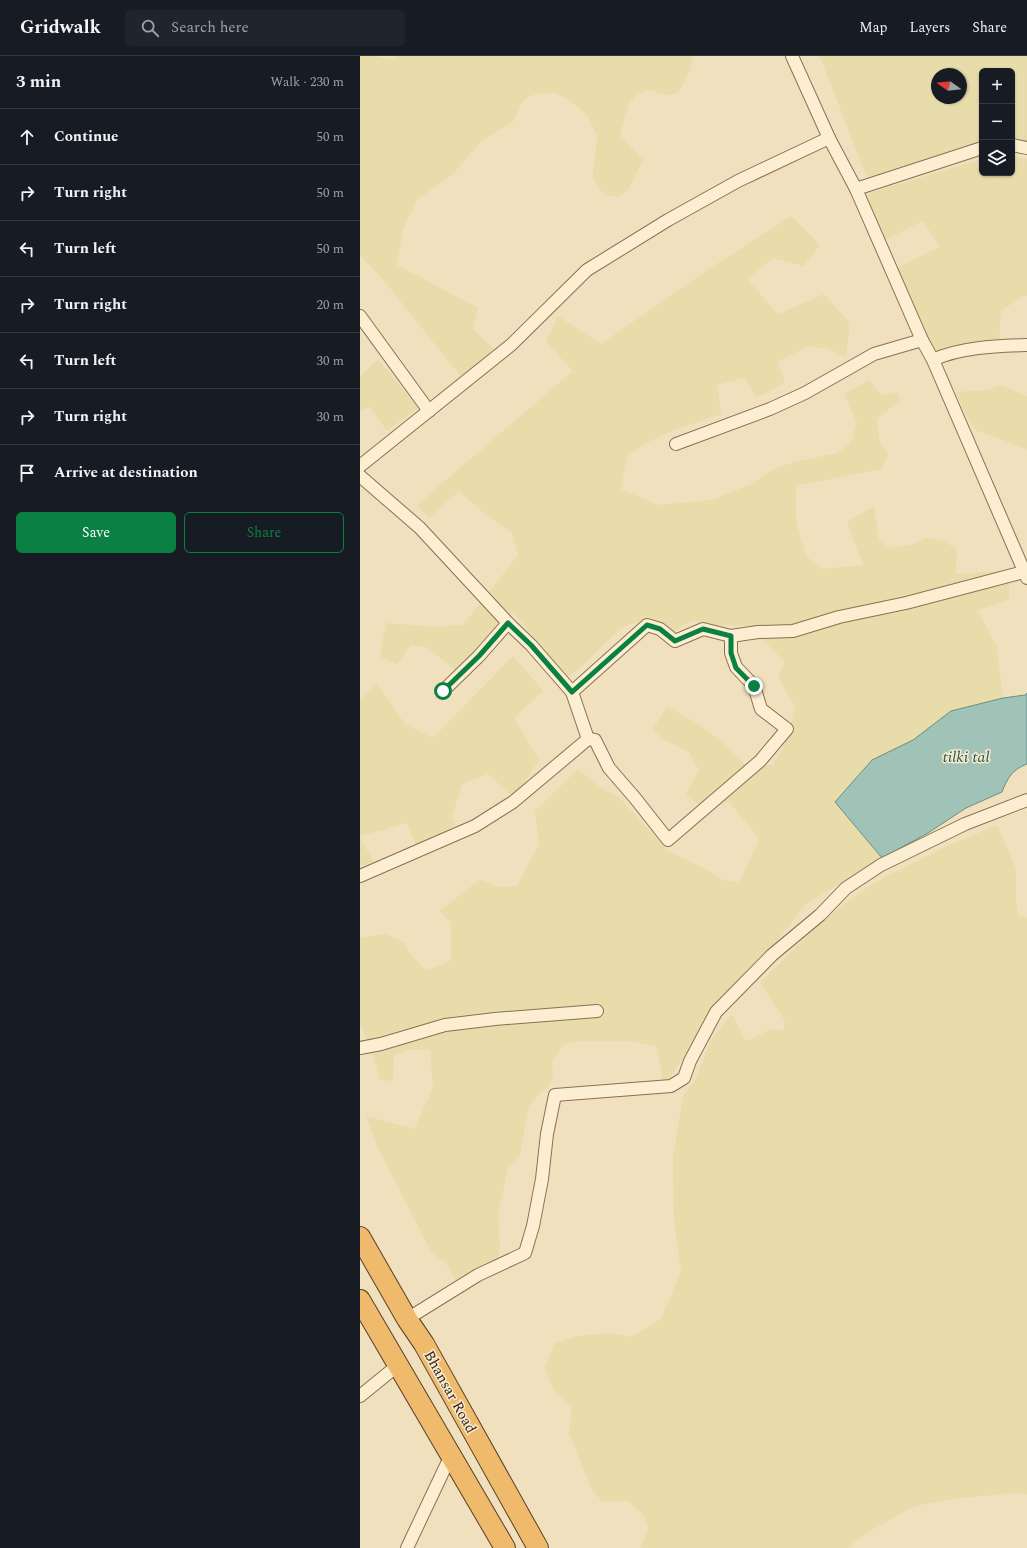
<!DOCTYPE html>
<meta charset="utf-8">
<style>
:root{--surface:#171b24;--page:#20242c;--text:#f1f3f6;--muted:#9ea1a6;--line:#363941;--accent:#0b8043}
body{margin:0;font-family:Spectral,serif;background:var(--page);color:var(--text)}
.controls{position:absolute;right:12px;top:12px;display:grid;overflow:hidden;border-radius:6px;box-shadow:0 1px 3px #0004}
.controls button{width:36px;height:36px;display:grid;place-items:center;padding:0;border:0;border-bottom:1px solid var(--line);background:var(--surface);color:var(--text);font:20px sans-serif}
.compass{position:absolute;left:571px;top:12px;width:36px;height:36px;border-radius:50%;background:var(--surface);box-shadow:0 1px 3px #0004;rotate:285deg}
.stop{position:absolute;width:12px;height:12px;margin:-9px;border:3px solid #0b8043;border-radius:50%;background:#fff}
.stop.end{background:#0b8043;border-color:#fff;box-shadow:0 1px 4px #0008}
.list{margin:0;padding:0;list-style:none}
h2{display:flex;justify-content:space-between;align-items:center;height:52px;margin:0;padding:0 16px;font-size:17px}
h2 small{font-size:13px;font-weight:400;color:var(--muted)}
.list li{display:grid;grid-template-columns:26px 1fr auto;gap:12px;align-items:center;box-sizing:border-box;height:56px;padding:0 16px;border-top:1px solid var(--line)}
.list b{display:block;font-size:15px;white-space:nowrap}
.list em{font-size:13px;font-style:normal;color:var(--muted)}
.actions{display:flex;gap:8px;padding:12px 16px}
.actions a{flex:1;padding:9px 0;border:1px solid var(--accent);border-radius:6px;text-align:center;font-size:14px;color:var(--accent)}
.actions .main{background:var(--accent);color:#fff}
.icon{flex:none;width:22px;height:22px;fill:none;stroke:currentColor;stroke-width:2;stroke-linecap:round;stroke-linejoin:round}
.map{position:relative;flex:none;width:667px;height:1492px;overflow:hidden}
header{display:flex;align-items:center;gap:24px;box-sizing:border-box;height:56px;padding:0 20px;background:var(--surface);border-bottom:1px solid var(--line)}
header strong{font-size:19px}
nav{display:flex;gap:22px;margin-inline-start:auto;font-size:14px}
.search{width:280px;height:36px;background:var(--page);display:flex;align-items:center;gap:10px;box-sizing:border-box;padding:0 14px;border-radius:6px;color:var(--muted);font-size:15px}
main{display:flex}
aside{flex:1;background:var(--surface)}
.map>svg:first-child{display:block}
.farmland{fill:#e7dcaa;fill-rule:evenodd}
.water{fill:#a1c2b7;stroke:#689085}
.lines{fill:none;stroke-linecap:round;stroke-linejoin:round}
.minor-casing{stroke:#8a7055;stroke-width:14}
.trunk-casing{stroke:#573e2a;stroke-width:22}
.minor{stroke:#fbeed1;stroke-width:12}
.trunk{stroke:#f0ba6c;stroke-width:20}
.route{stroke:#0b8043;stroke-width:5}
.labels{text-anchor:middle;dominant-baseline:central;stroke-width:3;stroke-linejoin:round;paint-order:stroke}
.street-label{font-size:15px;fill:#38281b;stroke:#f8ebcd}
.water-label{font-size:16px;font-style:italic;fill:#295955;stroke:#f8ebcd}
</style>
<header>
<strong>Gridwalk</strong>
<div class="search"><svg class="icon" aria-label="search" viewBox="0 0 24 24"><circle cx="10" cy="10" r="6"/><path d="M15 15l6 6"/></svg>Search here</div>
<nav><a>Map</a><a>Layers</a><a>Share</a></nav>
</header>
<main>
<aside>
<h2>3 min<small>Walk · 230 m</small></h2>
<ul class="list">
<li><svg class="icon" aria-label="ahead" viewBox="0 0 24 24"><path d="M12 20V5M6 11l6-6 6 6"/></svg><div><b>Continue</b></div><em>50 m</em></li>
<li><svg class="icon" aria-label="right" viewBox="0 0 24 24"><path d="M7 20v-9h11M14 6l5 5-5 5"/></svg><div><b>Turn right</b></div><em>50 m</em></li>
<li><svg class="icon" aria-label="left" viewBox="0 0 24 24"><path d="M17 20v-9H6M10 6l-5 5 5 5"/></svg><div><b>Turn left</b></div><em>50 m</em></li>
<li><svg class="icon" aria-label="right" viewBox="0 0 24 24"><path d="M7 20v-9h11M14 6l5 5-5 5"/></svg><div><b>Turn right</b></div><em>20 m</em></li>
<li><svg class="icon" aria-label="left" viewBox="0 0 24 24"><path d="M17 20v-9H6M10 6l-5 5 5 5"/></svg><div><b>Turn left</b></div><em>30 m</em></li>
<li><svg class="icon" aria-label="right" viewBox="0 0 24 24"><path d="M7 20v-9h11M14 6l5 5-5 5"/></svg><div><b>Turn right</b></div><em>30 m</em></li>
<li><svg class="icon" aria-label="arrive" viewBox="0 0 24 24"><path d="M6 21V4h12l-3 4 3 4H6"/></svg><div><b>Arrive at destination</b></div></li>
</ul>
<div class="actions"><a class="main">Save</a><a>Share</a></div>
</aside>
<div class="map">
<svg width="667" height="1492" viewBox="0 0 667 1492">
<rect width="100%" height="100%" fill="#f1e0bd"/>
<g class="farmland">
<path d="M 0,0 L 15,0 L 31,4 L 37,0 L 333,0 L 329,17 L 318,37 L 308,39 L 287,34 L 277,38 L 269,47 L 260,79 L 283,104 L 267,136 L 258,141 L 247,139 L 239,133 L 233,121 L 237,80 L 228,60 L 212,46 L 193,36 L 172,39 L 163,45 L 153,66 L 122,84 L 94,117 L 58,143 L 43,173 L 37,209 L 118,252 L 113,273 L 134,293 L 102,322 L 25,226 L 0,199 Z"/>
<path d="M 459,0 L 667,0 L 667,85 L 652,81 L 652,15 L 622,15 L 622,85 L 507,122 L 462,6 ZM 577,18 L 601,18 L 601,42 L 577,42 Z"/>
<path d="M 652,101 L 667,103 L 667,240 L 663,240 L 641,255 L 639,288 L 577,301 L 536,214 L 545,208 L 580,191 L 563,165 L 523,185 L 509,155 L 506,138 L 622,103 L 622,117 L 652,117 Z"/>
<path d="M 431,160 L 460,189 L 443,210 L 413,202 L 387,223 L 418,258 L 464,238 L 490,267 L 486,301 L 467,292 L 447,291 L 417,306 L 425,327 L 396,342 L 385,322 L 357,329 L 361,358 L 319,372 L 288,386 L 267,400 L 261,433 L 298,449 L 353,444 L 393,427 L 412,414 L 434,406 L 477,397 L 491,387 L 497,367 L 484,338 L 509,324 L 521,339 L 537,336 L 540,344 L 517,363 L 519,385 L 528,398 L 522,413 L 436,430 L 436,465 L 446,500 L 462,513 L 503,509 L 487,466 L 514,450 L 519,484 L 530,492 L 555,488 L 565,482 L 581,484 L 597,493 L 596,518 L 649,514 L 649,544 L 618,554 L 637,591 L 643,642 L 591,655 L 553,684 L 512,704 L 475,746 L 522,802 L 445,849 L 412,892 L 341,971 L 304,1032 L 297,991 L 272,985 L 222,985 L 205,988 L 192,1005 L 193,1022 L 187,1032 L 180,1037 L 169,1050 L 160,1099 L 148,1111 L 138,1160 L 140,1187 L 138,1204 L 99,1230 L 85,1206 L 72,1197 L 16,1088 L 6,1060 L 54,1073 L 73,1032 L 70,994 L 49,994 L 34,1000 L 33,1025 L 20,1024 L 13,1000 L 2,971 L 0,969 L 0,882 L 25,878 L 45,887 L 50,897 L 66,915 L 91,904 L 91,867 L 80,855 L 119,824 L 141,831 L 157,830 L 179,788 L 175,755 L 218,713 L 244,734 L 259,741 L 309,796 L 342,811 L 363,824 L 379,827 L 399,784 L 391,772 L 369,746 L 343,753 L 326,738 L 339,714 L 329,696 L 302,682 L 292,674 L 307,651 L 337,667 L 364,688 L 387,710 L 413,709 L 426,686 L 435,650 L 418,621 L 425,606 L 389,570 L 356,569 L 333,564 L 315,575 L 290,561 L 261,572 L 219,613 L 206,621 L 153,556 L 97,616 L 67,591 L 51,589 L 37,608 L 20,601 L 23,582 L 27,567 L 71,571 L 103,569 L 158,499 L 152,477 L 124,457 L 99,435 L 69,462 L 57,449 L 213,315 L 186,286 L 198,260 L 241,288 L 349,213 Z"/>
<path d="M 18,303 L 58,352 L 27,375 L 9,350 L 0,355 L 0,321 Z"/>
<path d="M 640,329 L 667,340 L 667,393 L 615,374 L 604,355 L 596,336 L 628,334 Z"/>
<path d="M 153,600 L 183,635 L 154,662 L 179,704 L 154,742 L 128,718 L 102,728 L 92,760 L 95,770 L 57,791 L 47,767 L 0,780 L 0,644 L 17,628 L 45,668 L 73,682 Z"/>
<path d="M 637,769 L 656,813 L 656,843 L 658,859 L 667,861 L 667,1438 L 655,1437 L 600,1442 L 568,1447 L 551,1452 L 508,1476 L 487,1492 L 280,1492 L 289,1473 L 284,1459 L 268,1445 L 242,1445 L 232,1434 L 209,1378 L 212,1351 L 193,1334 L 185,1311 L 194,1288 L 217,1280 L 249,1277 L 271,1281 L 301,1263 L 321,1215 L 314,1163 L 313,1100 L 323,1040 L 335,1025 L 351,984 L 366,965 L 372,959 L 385,983 L 389,985 L 410,973 L 417,975 L 424,973 L 425,965 L 400,927 L 458,869 L 488,845 L 516,826 L 583,792 Z"/>
<path d="M 0,782 L 14,806 L 0,810 Z"/>
</g>
<path class="water" d="M 667,637 L 667,708 C 652,714 648,721 642,736 L 606,752 L 568,777 L 522,802 L 475,746 L 512,704 L 553,684 L 591,655 L 643,642 L 665,639 Z"/>
<g class="lines">
<defs>
<g id="minor">
<path d="M 432,0 L 469,82 L 496,133 L 562,284 L 573,304 L 667,522"/>
<path d="M 652,89 L 667,92"/>
<path d="M 496,133 L 622,92"/>
<path d="M 0,260 L 69,355"/>
<path d="M 573,304 C 600,291 638,290 667,289"/>
<path d="M 316,388 L 410,353 L 445,337 L 514,298 L 562,284"/>
<path d="M 0,410 L 151,289 L 227,214 L 308,164 L 378,125 L 469,82"/>
<path d="M 0,420 L 60,472 L 148,567 L 171,589 L 212,636 L 228,683 L 153,746 L 115,770 L 0,820"/>
<path d="M 83,635 L 119,600 L 148,567"/>
<path d="M 212,636 L 287,569 L 300,573 L 315,585 L 343,573 L 371,580 L 398,576 L 433,575 L 479,561 L 546,547 L 664,516"/>
<path d="M 228,683 L 235,684 L 249,712 L 275,742 L 308,784 L 400,705 L 427,673 L 401,653 L 394,630 L 376,611 L 371,597 L 371,580"/>
<path d="M 0,992 L 21,988 L 85,969 L 135,963 L 237,955"/>
<path d="M 47,1263 L 118,1219 L 165,1197 L 173,1170 L 182,1123 L 187,1078 L 195,1039 L 311,1030 L 324,1022 L 330,1005 L 356,956 L 412,899 L 460,859 L 486,832 L 521,809 L 605,768 L 667,744"/>
<path d="M 0,1340 L 37,1310"/>
<path d="M 47,1492 L 91,1399"/>
</g>
<g id="trunk">
<path d="M 0,1181 L 47,1263 L 64,1288 L 178,1492"/>
<path d="M 0,1244 L 145,1492"/>
</g>
</defs>
<use href="#minor" class="minor-casing"/>
<use href="#trunk" class="trunk-casing"/>
<use href="#minor" class="minor"/>
<use href="#trunk" class="trunk"/>
</g>
<g class="lines">
<path class="route" d="M 83,635 L 119,600 L 148,567 L 171,589 L 212,636 L 287,569 L 300,573 L 315,585 L 343,573 L 371,580 L 371,597 L 376,612 L 394,630"/>
</g>
<g class="labels">
<g class="street-label">
<text transform="translate(90 1336) rotate(61)">Bhansar Road</text>
</g>
<g class="water-label">
<text x="606" y="701">tilki tal</text>
</g>
</g>
</svg>
<div class="controls">
<button>+</button>
<button>−</button>
<button><svg class="icon" aria-label="layers" viewBox="0 0 24 24"><path d="M12 4l9 5-9 5-9-5zM3 14l9 5 9-5"/></svg></button>
</div>
<svg class="compass" viewBox="-18 -18 36 36"><path d="M0-13l5 13h-10z" fill="#e53935"/><path d="M0 13l5-13h-10z" fill="#9ea1a6"/></svg>
<div class="stop" style="left:83px;top:635px"></div>
<div class="stop end" style="left:394px;top:630px"></div>
</div>
</main>
